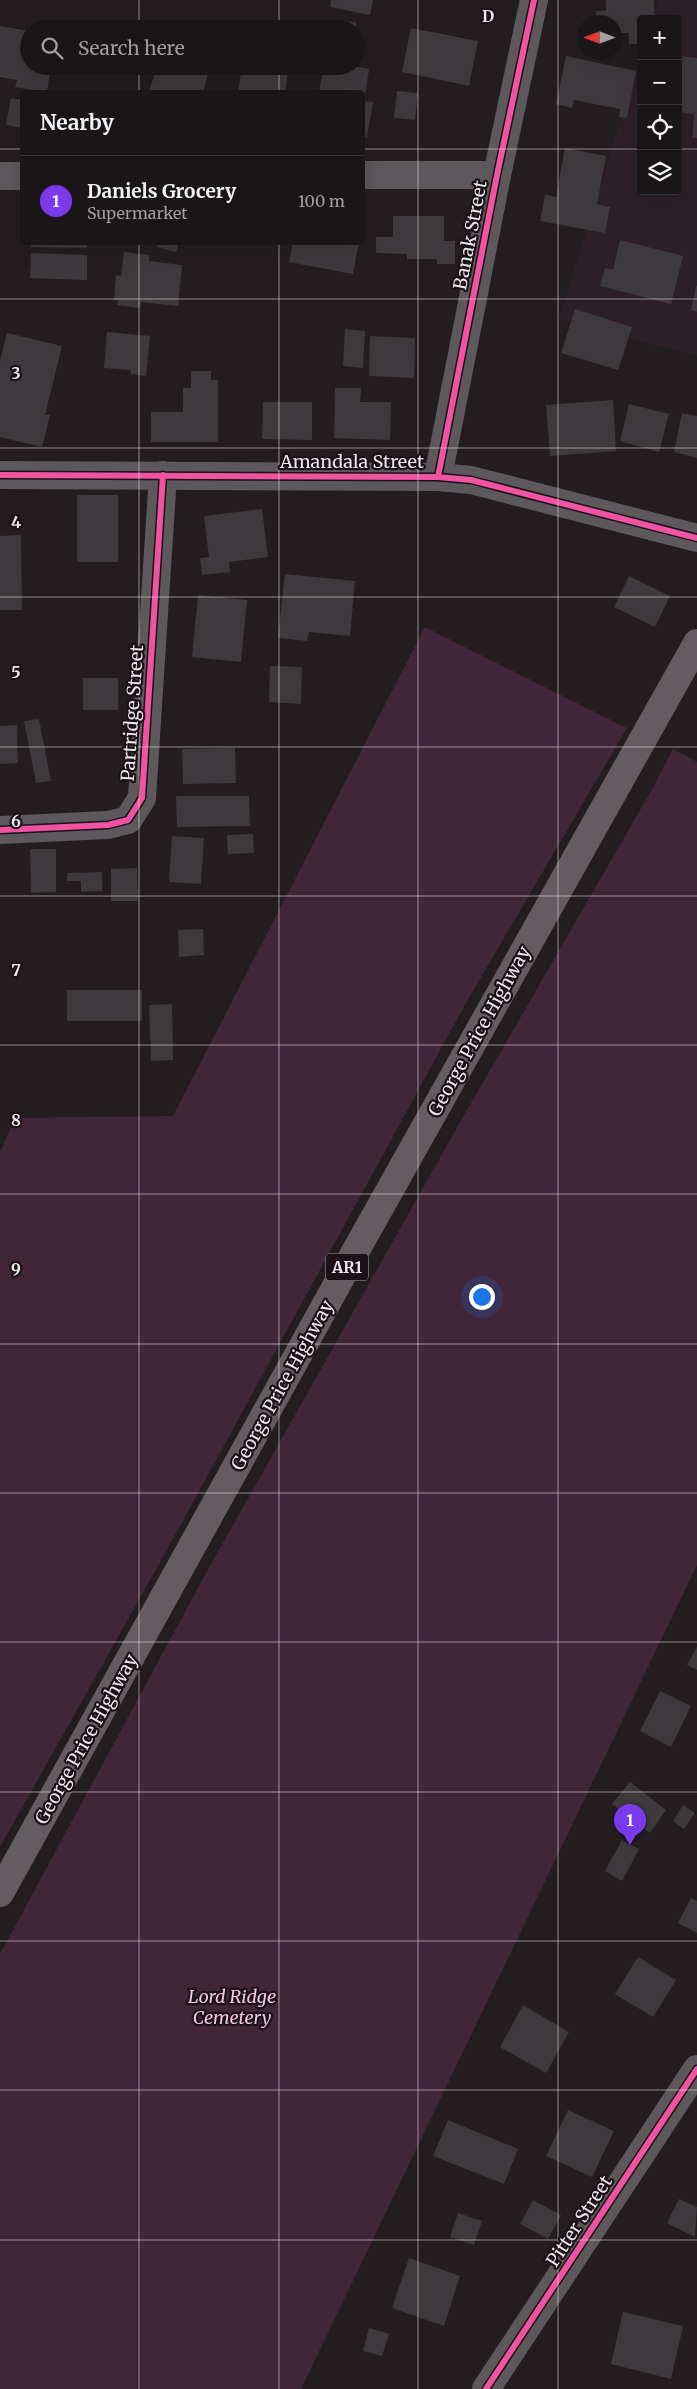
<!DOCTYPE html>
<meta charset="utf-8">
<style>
:root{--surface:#1a1618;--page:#231f21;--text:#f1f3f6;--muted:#9f9fa2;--line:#383537;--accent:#7c3aed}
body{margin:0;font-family:Merriweather,serif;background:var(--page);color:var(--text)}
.controls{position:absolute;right:15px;top:15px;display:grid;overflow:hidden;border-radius:5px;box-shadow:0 5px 20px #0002}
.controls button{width:45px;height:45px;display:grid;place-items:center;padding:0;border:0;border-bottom:1px solid var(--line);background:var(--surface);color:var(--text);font:25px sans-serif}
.compass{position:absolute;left:577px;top:15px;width:45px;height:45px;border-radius:50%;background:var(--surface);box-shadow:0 5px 20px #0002;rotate:270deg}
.you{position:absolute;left:481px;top:1296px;width:18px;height:18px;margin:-12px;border:4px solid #fff;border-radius:50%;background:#1a73e8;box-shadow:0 0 0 8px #1a73e833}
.badge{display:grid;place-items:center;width:32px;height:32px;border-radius:50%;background:var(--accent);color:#fff;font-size:16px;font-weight:700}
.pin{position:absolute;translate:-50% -41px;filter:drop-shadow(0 1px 2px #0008)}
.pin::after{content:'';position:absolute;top:26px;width:18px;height:15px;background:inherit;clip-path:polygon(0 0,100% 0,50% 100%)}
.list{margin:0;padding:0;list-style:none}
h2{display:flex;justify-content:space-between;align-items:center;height:65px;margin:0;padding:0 20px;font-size:21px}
h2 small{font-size:16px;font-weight:400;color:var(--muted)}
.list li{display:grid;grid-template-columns:32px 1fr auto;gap:15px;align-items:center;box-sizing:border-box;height:90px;padding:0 20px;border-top:1px solid var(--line)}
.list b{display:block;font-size:19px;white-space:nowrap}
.list p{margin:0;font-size:16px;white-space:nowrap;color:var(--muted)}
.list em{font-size:16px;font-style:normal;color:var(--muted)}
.icon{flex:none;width:28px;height:28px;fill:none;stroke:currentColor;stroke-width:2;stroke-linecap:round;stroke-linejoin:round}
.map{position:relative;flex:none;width:697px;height:2389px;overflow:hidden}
.search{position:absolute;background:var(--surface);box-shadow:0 5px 20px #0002;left:20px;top:20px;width:345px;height:55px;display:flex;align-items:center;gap:12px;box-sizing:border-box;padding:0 18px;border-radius:28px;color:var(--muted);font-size:19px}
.panel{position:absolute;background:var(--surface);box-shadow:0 5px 20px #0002;left:20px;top:90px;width:345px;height:155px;border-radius:5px}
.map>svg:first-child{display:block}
.built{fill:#2d1f28}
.green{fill:#412538}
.building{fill:#3e393c}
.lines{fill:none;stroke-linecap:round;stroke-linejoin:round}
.minor{stroke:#5c585b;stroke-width:28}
.primary{stroke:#645c61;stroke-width:28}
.cycleway-casing{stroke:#1b1218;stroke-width:9}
.cycleway{stroke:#f153a3;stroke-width:6}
.grid{fill:none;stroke:#ede6ea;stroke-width:1;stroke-opacity:0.55}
.labels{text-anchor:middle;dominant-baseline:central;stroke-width:4.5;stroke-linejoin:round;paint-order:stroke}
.shield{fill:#1b1218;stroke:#aea6ab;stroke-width:1}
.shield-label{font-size:16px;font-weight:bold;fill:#ede6ea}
.street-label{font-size:18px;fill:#ede6ea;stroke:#1b1218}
.park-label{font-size:18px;font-style:italic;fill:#f8c5e6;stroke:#1b1218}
.grid-label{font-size:16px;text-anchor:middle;font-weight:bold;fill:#ede6ea;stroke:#1b1218;stroke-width:4.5;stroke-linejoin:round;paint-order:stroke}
</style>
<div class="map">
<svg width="697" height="2389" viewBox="0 0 697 2389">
<rect width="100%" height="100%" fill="#231d20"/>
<path class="built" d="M 658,0 L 697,0 L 697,356 L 559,319 L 641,55 L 641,191 L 678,191 L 678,19 L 652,19 Z"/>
<g class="green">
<path d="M 425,627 L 627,728 L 466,1003 L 163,1557 L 0,1847 L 0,1152 L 15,1118 L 173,1116 Z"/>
<path d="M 673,749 L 697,762 L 697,1565 L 301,2389 L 0,2389 L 0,1954 L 206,1573 L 459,1124 L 651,791 Z"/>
</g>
<g class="building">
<path d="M 331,0 L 373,0 L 370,15 L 330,7 Z"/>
<path d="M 606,0 L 654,0 L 654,19 L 641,19 L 641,44 L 629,44 L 629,33 L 614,33 L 614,22 L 596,22 L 596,11 L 606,11 Z"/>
<path d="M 325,21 L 356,22 L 356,29 L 325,29 Z"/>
<path d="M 0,26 L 29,31 L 29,66 L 51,66 L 47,92 L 15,87 L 17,80 L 0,77 Z"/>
<path d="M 411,28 L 478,41 L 469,86 L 402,72 Z"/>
<path d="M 566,56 L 636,71 L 627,118 L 619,117 L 620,109 L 574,100 L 572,108 L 556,104 Z"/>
<path d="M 678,56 L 697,58 L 697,138 L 692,138 L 694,114 L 678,112 Z"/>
<path d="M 157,66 L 184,74 L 186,66 L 209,70 L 203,92 L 149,92 Z"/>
<path d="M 242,66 L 288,73 L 285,92 L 238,92 Z"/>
<path d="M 324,66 L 353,66 L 369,69 L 364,101 L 373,102 L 367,137 L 362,136 L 362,92 L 319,92 Z"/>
<path d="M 397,91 L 418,93 L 415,120 L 394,118 Z"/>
<path d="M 11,98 L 22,100 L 22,128 L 6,125 Z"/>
<path d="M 565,148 L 606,156 L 597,204 L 610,207 L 605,233 L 540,221 L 545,195 L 556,197 Z"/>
<path d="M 393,216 L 444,216 L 444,241 L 455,241 L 455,264 L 437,264 L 437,259 L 407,259 L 407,254 L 376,253 L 376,237 L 393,237 Z"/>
<path d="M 620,240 L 683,256 L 671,304 L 600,286 L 605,268 L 613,270 Z"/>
<path d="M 31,242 L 88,242 L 87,248 L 31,247 Z"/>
<path d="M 158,242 L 179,242 L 176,252 L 157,247 Z"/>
<path d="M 293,242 L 359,242 L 353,274 L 289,262 Z"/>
<path d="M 124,252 L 149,255 L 149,261 L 182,265 L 178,306 L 141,302 L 140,308 L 117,305 L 118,300 L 114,300 L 116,275 L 121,276 Z"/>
<path d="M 31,253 L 87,255 L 87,280 L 30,278 Z"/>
<path d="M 696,286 L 697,286 L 697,312 L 691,310 Z"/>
<path d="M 575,309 L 632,327 L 618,370 L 561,353 Z"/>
<path d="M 345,329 L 365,331 L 363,368 L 343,366 Z"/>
<path d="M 107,332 L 150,336 L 146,376 L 131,374 L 131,370 L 104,368 Z"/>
<path d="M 7,333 L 62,346 L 45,415 L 50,415 L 42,447 L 0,437 L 0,362 Z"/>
<path d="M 370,336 L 415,338 L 414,378 L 369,376 Z"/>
<path d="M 191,371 L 211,371 L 211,380 L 218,380 L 218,442 L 151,442 L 151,412 L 183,412 L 183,388 L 191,388 Z"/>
<path d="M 335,388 L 361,388 L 360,402 L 391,402 L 390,440 L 334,438 Z"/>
<path d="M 613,400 L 616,451 L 550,456 L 546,405 Z"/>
<path d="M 263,402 L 312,402 L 312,440 L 262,439 Z"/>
<path d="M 629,404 L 669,414 L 659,452 L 620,441 Z"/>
<path d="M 682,413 L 697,416 L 697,458 L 674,452 Z"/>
<rect x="77" y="495" width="41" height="67"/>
<path d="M 262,509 L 268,557 L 229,562 L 230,572 L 202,575 L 200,558 L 209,557 L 204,516 Z"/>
<path d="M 21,535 L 22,610 L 0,610 L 0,536 Z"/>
<path d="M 285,574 L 355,581 L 350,636 L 309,632 L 307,641 L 278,638 Z"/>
<path d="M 629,576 L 670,596 L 655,627 L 614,607 Z"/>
<path d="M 198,595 L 247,600 L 241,662 L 192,657 Z"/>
<path d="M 270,666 L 302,667 L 301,704 L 269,702 Z"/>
<rect x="83" y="678" width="35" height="32"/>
<path d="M 39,719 L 51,781 L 36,783 L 24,721 Z"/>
<path d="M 17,725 L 18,763 L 0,764 L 0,726 Z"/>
<path d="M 235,748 L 236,783 L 183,784 L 182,749 Z"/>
<path d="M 176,796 L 249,796 L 250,826 L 177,827 Z"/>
<path d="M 253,834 L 254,853 L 228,854 L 227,835 Z"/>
<path d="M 172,836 L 204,838 L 201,884 L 169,882 Z"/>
<path d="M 30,849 L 56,849 L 56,892 L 31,893 Z"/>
<path d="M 137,868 L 138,901 L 111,901 L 111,869 Z"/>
<path d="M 102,872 L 102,891 L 81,892 L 81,881 L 67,881 L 67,873 Z"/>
<path d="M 203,929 L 204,955 L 179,957 L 178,930 Z"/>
<rect x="67" y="990" width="75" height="31"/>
<path d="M 172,1004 L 173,1060 L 151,1061 L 149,1005 Z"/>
<path d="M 697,1647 L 697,1670 L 687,1665 Z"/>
<path d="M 660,1691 L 691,1706 L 671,1747 L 640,1731 Z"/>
<path d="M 630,1782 L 666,1810 L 650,1833 L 612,1804 Z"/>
<path d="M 683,1805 L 695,1813 L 684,1829 L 673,1821 Z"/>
<path d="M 622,1840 L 639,1849 L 622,1881 L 605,1871 Z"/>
<path d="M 691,1898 L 697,1901 L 697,1933 L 678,1923 Z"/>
<path d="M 638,1957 L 676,1980 L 653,2017 L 615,1994 Z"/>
<path d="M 523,2005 L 569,2032 L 546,2073 L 500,2047 Z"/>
<path d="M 568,2110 L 614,2131 L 592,2177 L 546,2156 Z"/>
<path d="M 448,2120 L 518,2149 L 504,2184 L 433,2156 Z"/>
<path d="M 679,2199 L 697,2207 L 695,2237 L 667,2223 Z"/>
<path d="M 533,2200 L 561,2215 L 548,2239 L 520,2224 Z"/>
<path d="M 458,2213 L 482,2221 L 474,2245 L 450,2237 Z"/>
<path d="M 409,2258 L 460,2276 L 444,2326 L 392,2308 Z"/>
<path d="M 623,2312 L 683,2326 L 671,2379 L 611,2364 Z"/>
<path d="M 369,2328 L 389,2334 L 382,2356 L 363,2351 Z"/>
</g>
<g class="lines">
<g class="minor">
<path d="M 362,175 L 497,175"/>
<path d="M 0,176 L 22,176"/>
<path d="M 0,475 L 438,477 L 471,480 L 697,538"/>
<path d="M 438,477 L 497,175 L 534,0"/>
<path d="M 0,830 L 108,825 L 128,820 L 142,798 L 163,475"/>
<path d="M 486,2389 L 697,2069"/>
</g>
<path class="primary" d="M 0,1893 L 355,1252 L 697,643"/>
<defs>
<g id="cycleway">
<path d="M 0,475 L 438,477 L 471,480 L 697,538"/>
<path d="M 438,477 L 497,175 L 534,0"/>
<path d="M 0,830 L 108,825 L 128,820 L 142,798 L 163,475"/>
<path d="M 486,2389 L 697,2069"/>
</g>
</defs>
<use href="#cycleway" class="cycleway-casing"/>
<use href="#cycleway" class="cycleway"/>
</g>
<path class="grid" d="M 139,0 L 139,29M 279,0 L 279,29M 418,0 L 418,2389M 558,0 L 558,2389M 139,66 L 139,92M 279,66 L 279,92M 0,149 L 22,149M 362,149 L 641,149M 678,149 L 697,149M 139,242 L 139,2389M 279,242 L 279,2389M 0,299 L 697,299M 0,448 L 697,448M 0,597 L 697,597M 0,747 L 697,747M 0,896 L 697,896M 0,1045 L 697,1045M 0,1194 L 697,1194M 0,1344 L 697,1344M 0,1493 L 697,1493M 0,1642 L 697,1642M 0,1792 L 697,1792M 0,1941 L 697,1941M 0,2090 L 697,2090M 0,2240 L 697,2240"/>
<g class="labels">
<rect class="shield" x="326" y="1253.5" width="42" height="27" rx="4"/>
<g class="shield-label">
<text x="347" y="1267">AR1</text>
</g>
<g class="street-label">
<text transform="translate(470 235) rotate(-79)">Banak Street</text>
<text x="352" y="461">Amandala Street</text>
<text transform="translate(132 713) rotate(-86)">Partridge Street</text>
<text transform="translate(479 1031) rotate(-61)">George Price Highway</text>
<text transform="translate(282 1385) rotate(-61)">George Price Highway</text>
<text transform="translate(86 1739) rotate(-61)">George Price Highway</text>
<text transform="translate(579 2221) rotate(-57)">Pitter Street</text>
</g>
<g class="park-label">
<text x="232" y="1996">Lord Ridge<tspan x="232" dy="21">Cemetery</tspan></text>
</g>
</g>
<g class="grid-label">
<text x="488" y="22">D</text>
<text x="16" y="379">3</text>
<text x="16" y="528">4</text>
<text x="16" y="678">5</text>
<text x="16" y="827">6</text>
<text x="16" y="976">7</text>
<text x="16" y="1126">8</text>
<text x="16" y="1275">9</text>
</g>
</svg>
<div class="controls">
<button>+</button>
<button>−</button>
<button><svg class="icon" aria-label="locate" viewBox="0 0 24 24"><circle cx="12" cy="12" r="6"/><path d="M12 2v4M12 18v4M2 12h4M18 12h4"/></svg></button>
<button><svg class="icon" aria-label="layers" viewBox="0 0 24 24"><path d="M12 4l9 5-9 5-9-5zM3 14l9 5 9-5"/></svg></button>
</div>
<svg class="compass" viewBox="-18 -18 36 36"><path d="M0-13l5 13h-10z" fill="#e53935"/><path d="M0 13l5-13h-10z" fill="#9f9fa2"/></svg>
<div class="you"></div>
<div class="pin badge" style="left:630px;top:1845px">1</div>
<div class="search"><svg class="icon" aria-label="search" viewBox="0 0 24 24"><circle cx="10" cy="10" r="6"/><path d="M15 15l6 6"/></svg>Search here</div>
<section class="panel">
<h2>Nearby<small></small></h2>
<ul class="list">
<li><span class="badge">1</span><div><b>Daniels Grocery</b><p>Supermarket</p></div><em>100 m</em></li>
</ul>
</section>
</div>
